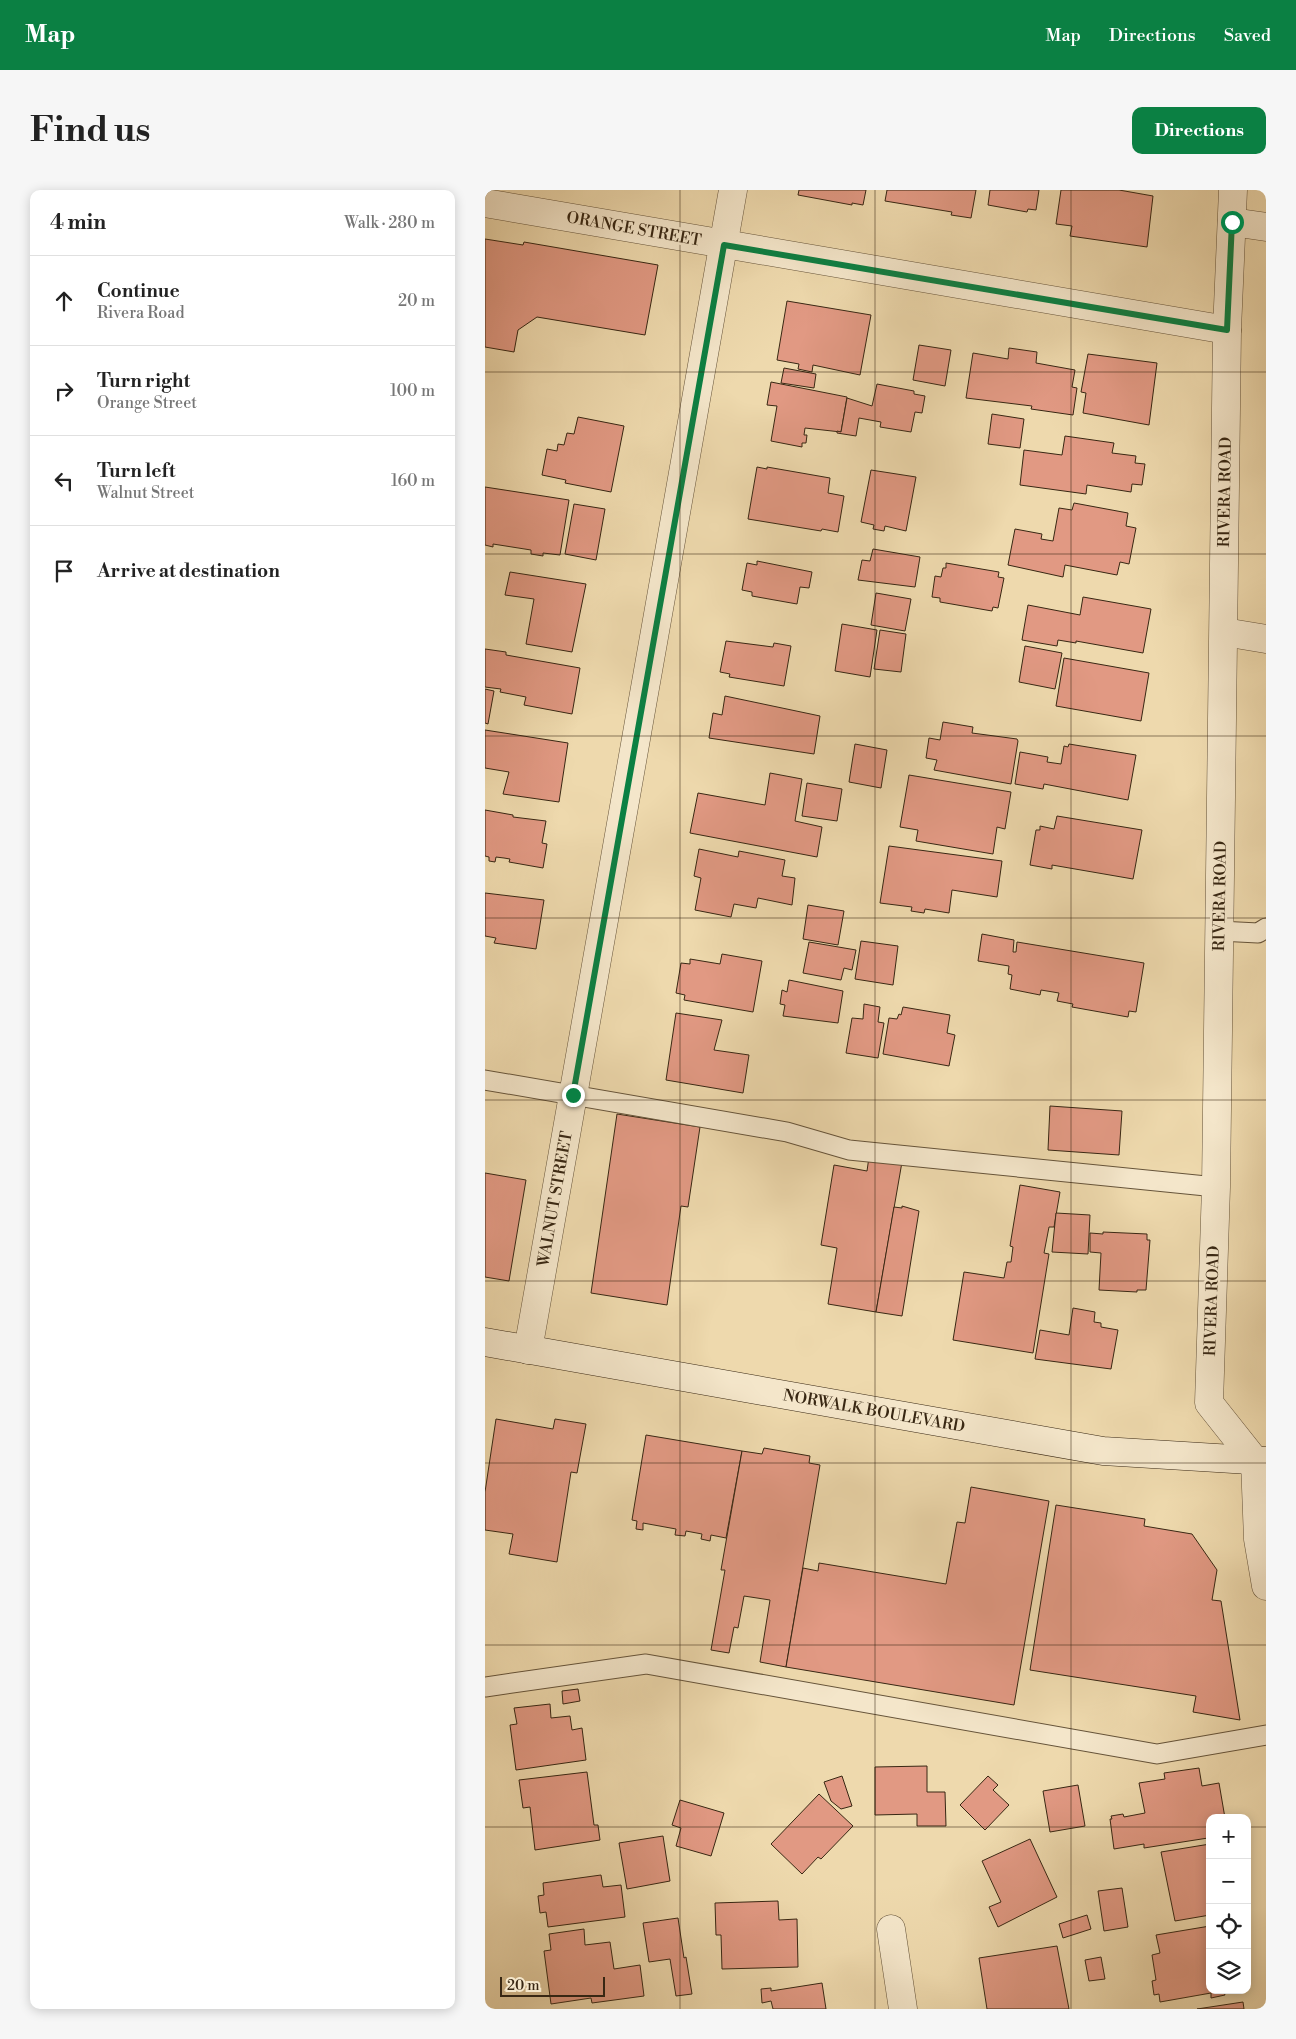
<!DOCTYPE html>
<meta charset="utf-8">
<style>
:root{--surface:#fff;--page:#f6f6f6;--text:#222;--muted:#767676;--line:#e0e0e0;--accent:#0b8043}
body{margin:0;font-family:"Libre Bodoni",serif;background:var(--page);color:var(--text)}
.controls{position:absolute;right:15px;bottom:15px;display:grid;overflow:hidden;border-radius:10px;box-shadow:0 2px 12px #0003}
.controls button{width:45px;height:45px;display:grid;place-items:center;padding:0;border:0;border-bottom:1px solid var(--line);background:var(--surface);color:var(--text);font:25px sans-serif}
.scale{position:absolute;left:15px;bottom:12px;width:105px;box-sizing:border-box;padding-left:5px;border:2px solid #382713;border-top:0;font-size:14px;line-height:18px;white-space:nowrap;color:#382713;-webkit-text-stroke:4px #f4e6ca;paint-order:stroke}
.stop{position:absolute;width:15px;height:15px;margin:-11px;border:4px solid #0b8043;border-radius:50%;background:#fff}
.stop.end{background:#0b8043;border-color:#fff;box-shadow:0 1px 5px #0008}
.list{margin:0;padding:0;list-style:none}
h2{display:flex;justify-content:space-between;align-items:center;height:65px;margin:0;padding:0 20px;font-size:21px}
h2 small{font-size:16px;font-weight:400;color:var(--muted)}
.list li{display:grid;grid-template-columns:32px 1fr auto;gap:15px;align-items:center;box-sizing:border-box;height:90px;padding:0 20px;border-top:1px solid var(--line)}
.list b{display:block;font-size:19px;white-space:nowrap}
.list p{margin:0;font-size:16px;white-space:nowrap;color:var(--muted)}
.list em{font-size:16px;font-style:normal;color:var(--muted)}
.icon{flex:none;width:28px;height:28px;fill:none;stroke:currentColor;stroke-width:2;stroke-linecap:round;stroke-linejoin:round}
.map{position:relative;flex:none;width:781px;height:1819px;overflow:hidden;border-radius:10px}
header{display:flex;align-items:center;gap:30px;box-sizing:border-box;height:70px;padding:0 25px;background:var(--accent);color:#fff}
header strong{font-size:24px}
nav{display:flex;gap:28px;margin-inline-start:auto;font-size:18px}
.intro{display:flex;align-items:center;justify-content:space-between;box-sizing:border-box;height:120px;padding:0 30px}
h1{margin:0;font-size:35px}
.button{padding:12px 22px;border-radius:10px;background:var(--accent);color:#fff;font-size:18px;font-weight:700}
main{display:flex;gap:30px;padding:0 30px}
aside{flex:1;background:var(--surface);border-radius:10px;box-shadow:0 2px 12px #0003}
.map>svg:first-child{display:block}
.building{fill:#e19983;stroke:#382713}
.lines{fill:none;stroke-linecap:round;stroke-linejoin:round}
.service-casing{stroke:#66543a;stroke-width:21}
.minor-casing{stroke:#66543a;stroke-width:29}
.tertiary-casing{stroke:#66543a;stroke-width:29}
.secondary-casing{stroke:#382713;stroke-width:29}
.service{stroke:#f4e6ca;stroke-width:19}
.minor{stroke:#f4e6ca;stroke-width:28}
.tertiary{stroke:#f4e6ca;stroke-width:28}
.secondary{stroke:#f4e6ca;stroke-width:28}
.route{stroke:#0b8043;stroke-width:6}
.grid{fill:none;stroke:#382713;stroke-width:1;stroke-opacity:0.55}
.labels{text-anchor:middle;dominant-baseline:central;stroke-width:5;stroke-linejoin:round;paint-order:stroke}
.street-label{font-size:16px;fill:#382713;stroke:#f4e6ca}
</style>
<header>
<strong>Map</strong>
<nav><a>Map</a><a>Directions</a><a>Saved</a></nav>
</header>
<div class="intro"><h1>Find us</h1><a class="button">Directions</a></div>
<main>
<aside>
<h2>4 min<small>Walk · 280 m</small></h2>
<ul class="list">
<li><svg class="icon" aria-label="ahead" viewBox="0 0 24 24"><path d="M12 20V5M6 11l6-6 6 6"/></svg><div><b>Continue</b><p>Rivera Road</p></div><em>20 m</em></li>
<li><svg class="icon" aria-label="right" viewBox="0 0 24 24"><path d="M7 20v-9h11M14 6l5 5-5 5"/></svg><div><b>Turn right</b><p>Orange Street</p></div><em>100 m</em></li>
<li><svg class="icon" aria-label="left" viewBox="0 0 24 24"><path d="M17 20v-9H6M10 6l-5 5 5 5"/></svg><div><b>Turn left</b><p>Walnut Street</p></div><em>160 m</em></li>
<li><svg class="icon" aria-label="arrive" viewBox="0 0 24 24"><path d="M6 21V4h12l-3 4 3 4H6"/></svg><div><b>Arrive at destination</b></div></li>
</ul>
</aside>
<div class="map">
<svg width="781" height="1819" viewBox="0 0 781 1819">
<rect width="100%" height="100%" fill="#eed9ad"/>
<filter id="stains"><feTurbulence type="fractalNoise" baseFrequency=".004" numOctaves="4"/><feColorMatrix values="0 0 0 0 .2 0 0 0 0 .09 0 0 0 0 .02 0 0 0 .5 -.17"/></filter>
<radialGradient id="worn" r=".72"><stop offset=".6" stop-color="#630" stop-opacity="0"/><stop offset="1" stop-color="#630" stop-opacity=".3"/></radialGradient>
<g class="building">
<path d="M 314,0 L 381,0 L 378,15 L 367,13 L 367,15 L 313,5 Z"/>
<path d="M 402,0 L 491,0 L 486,28 L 466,25 L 467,22 L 400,11 Z"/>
<path d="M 505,0 L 554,0 L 551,20 L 543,19 L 542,22 L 503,15 Z"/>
<path d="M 576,0 L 634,0 L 668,6 L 662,57 L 585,46 L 587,36 L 571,34 Z"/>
<path d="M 0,49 L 38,55 L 39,52 L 173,75 L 160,145 L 52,127 L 33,140 L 29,162 L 0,157 Z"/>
<path d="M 302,111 L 386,125 L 375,185 L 328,175 L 327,182 L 313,179 L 314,174 L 292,170 Z"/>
<path d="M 434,155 L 466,160 L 460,196 L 428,190 Z"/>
<path d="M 524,158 L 552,162 L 551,173 L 590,180 L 587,197 L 592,198 L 588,225 L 546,219 L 547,216 L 481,208 L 488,163 L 523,169 Z"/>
<path d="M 603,164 L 672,173 L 664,235 L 598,223 L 601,203 L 596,202 Z"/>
<path d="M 299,178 L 331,184 L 329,198 L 296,193 Z"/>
<path d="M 286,192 L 362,207 L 356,242 L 320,238 L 319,245 L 322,245 L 321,253 L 317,253 L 317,257 L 286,251 L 292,216 L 282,215 Z"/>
<path d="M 392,194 L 429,201 L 429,204 L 440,206 L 437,223 L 430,222 L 426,242 L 395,237 L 396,232 L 374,228 L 371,246 L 352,243 L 352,241 L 356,242 L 362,208 L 387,216 Z"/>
<path d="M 507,224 L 539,229 L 535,258 L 503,254 Z"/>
<path d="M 93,227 L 139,236 L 126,302 L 80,293 L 81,290 L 57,285 L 62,259 L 72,261 L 73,254 L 79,255 L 82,243 L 89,244 Z"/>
<path d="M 580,246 L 629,253 L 627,263 L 651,266 L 650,273 L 660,274 L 657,295 L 647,294 L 646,302 L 602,295 L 601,304 L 535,295 L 539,260 L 577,265 Z"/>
<path d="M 272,277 L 282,279 L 282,277 L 345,288 L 343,303 L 359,306 L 353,342 L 337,339 L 336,341 L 263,329 Z"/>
<path d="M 386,280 L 431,287 L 421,341 L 400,336 L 399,341 L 388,339 L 389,335 L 376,332 Z"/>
<path d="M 0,297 L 84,310 L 75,365 L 58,363 L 58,366 L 46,364 L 46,360 L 8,354 L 8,357 L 0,355 Z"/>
<path d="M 589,313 L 643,323 L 641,336 L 651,338 L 644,374 L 635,372 L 632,385 L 580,375 L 578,387 L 523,375 L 530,339 L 557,344 L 556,349 L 568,351 L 574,318 L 587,320 Z"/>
<path d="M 89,314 L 120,319 L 111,370 L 80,364 Z"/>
<path d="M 388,359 L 435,367 L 430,397 L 373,390 L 377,370 L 385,371 Z"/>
<path d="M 272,371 L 327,382 L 324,398 L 315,397 L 312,414 L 267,406 L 267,402 L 257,400 L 262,373 L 272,375 Z"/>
<path d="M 461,373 L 514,382 L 513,387 L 519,388 L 513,418 L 508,417 L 507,421 L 455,412 L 455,408 L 447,407 L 450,386 L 456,387 L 458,378 L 461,378 Z"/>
<path d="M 25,382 L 101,394 L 87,462 L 41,454 L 49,409 L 20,405 Z"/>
<path d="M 391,403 L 426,409 L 420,441 L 386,435 Z"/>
<path d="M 598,407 L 666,419 L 658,463 L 591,451 L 591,453 L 573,450 L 572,456 L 537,450 L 543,415 L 595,425 Z"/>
<path d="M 357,434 L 392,440 L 385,487 L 350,481 Z"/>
<path d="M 395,440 L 421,444 L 416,482 L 389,479 Z"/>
<path d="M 241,451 L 288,457 L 289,453 L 306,456 L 299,496 L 244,487 L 245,484 L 235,482 Z"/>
<path d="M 540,456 L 577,463 L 570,499 L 534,492 Z"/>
<path d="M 0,459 L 21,462 L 21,465 L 95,478 L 87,524 L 39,515 L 41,507 L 15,502 L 16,499 L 0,497 Z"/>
<path d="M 579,468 L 664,483 L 656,531 L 571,516 Z"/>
<path d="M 0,499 L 9,501 L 3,534 L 0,533 Z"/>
<path d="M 240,506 L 335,526 L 329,564 L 224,548 L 228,523 L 237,525 Z"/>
<path d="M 458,532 L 488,537 L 487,543 L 532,549 L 533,551 L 526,594 L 449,580 L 452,570 L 441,568 L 444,548 L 455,550 Z"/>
<path d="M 0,540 L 83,553 L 74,612 L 18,604 L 24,582 L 0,578 Z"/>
<path d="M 370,554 L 402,560 L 396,598 L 364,592 Z"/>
<path d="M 584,554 L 651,565 L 643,610 L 559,594 L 558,599 L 530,594 L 535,562 L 563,567 L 562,572 L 576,574 L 579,556 L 583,557 Z"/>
<path d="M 285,583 L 317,589 L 310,631 L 337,637 L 332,667 L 205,643 L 213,603 L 280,615 Z"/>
<path d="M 424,585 L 526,602 L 520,639 L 512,637 L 508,664 L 431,651 L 433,640 L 415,637 Z"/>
<path d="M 322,593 L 357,599 L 352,631 L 317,626 Z"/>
<path d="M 0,620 L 28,625 L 28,627 L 61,631 L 57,653 L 62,654 L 58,678 L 24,672 L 25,669 L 19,668 L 11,667 L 10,672 L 4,671 L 4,667 L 0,666 Z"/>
<path d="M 572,626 L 657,640 L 648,689 L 567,675 L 567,679 L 545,675 L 551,640 L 555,640 L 555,636 L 569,639 Z"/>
<path d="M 404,656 L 517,671 L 512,707 L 467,700 L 464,723 L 440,719 L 439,723 L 426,721 L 427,717 L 395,713 Z"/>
<path d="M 214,659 L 253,667 L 254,661 L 300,670 L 297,686 L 310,688 L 307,715 L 273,708 L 271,718 L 249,714 L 246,727 L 210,720 L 216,688 L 209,686 Z"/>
<path d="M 0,703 L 59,710 L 51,759 L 9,753 L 11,748 L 0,746 Z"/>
<path d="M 323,715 L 359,721 L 353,755 L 318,749 Z"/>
<path d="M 497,744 L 529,750 L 528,762 L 531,762 L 532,752 L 659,773 L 651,822 L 644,821 L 643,827 L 587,817 L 588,814 L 572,811 L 574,803 L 556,800 L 555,805 L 525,799 L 527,785 L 523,784 L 524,776 L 493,771 Z"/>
<path d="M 376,751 L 413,756 L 408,795 L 370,789 Z"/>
<path d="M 324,752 L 371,760 L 367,780 L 359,778 L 356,790 L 318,783 Z"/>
<path d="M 237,764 L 277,771 L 268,822 L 199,810 L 200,805 L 191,803 L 196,773 L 205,774 L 205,769 L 235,774 Z"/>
<path d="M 304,790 L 358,801 L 353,833 L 298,826 L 300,815 L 295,814 L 297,800 L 302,802 Z"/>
<path d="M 379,814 L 395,817 L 393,832 L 399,833 L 393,868 L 361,863 L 367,828 L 378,829 Z"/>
<path d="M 418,817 L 465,825 L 462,843 L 470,845 L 464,876 L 398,864 L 404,828 L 412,829 L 414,824 L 416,825 Z"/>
<path d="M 191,823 L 237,830 L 229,860 L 264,865 L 258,903 L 181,890 Z"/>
<path d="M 565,916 L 637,921 L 634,965 L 563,960 Z"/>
<path d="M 132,924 L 215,937 L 203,1017 L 196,1016 L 182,1115 L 106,1103 Z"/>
<path d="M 384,967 L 417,972 L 391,1122 L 343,1114 L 352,1058 L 336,1055 L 349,975 L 382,981 Z"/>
<path d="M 0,983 L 41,990 L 24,1091 L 0,1087 Z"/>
<path d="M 535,995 L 575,1002 L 569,1037 L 564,1037 L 559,1063 L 564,1064 L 548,1163 L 468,1150 L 479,1082 L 519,1088 L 522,1072 L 526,1072 L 528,1057 L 525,1056 Z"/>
<path d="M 417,1016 L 434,1021 L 417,1126 L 391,1122 L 409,1017 L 417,1018 Z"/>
<path d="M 571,1023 L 605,1025 L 603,1064 L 567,1062 Z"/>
<path d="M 618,1042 L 662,1044 L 662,1050 L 665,1050 L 661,1100 L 652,1100 L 652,1102 L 614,1100 L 616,1063 L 605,1062 L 605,1043 L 618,1044 Z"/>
<path d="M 588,1118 L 610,1122 L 609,1132 L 616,1133 L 616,1137 L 633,1140 L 626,1179 L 550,1169 L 555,1140 L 584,1145 Z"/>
<path d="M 11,1229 L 68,1239 L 70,1229 L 101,1234 L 92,1283 L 86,1282 L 72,1372 L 24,1364 L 28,1344 L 0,1340 L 0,1302 Z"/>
<path d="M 161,1245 L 257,1261 L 241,1348 L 226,1345 L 225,1351 L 216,1349 L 217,1344 L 201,1341 L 200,1346 L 190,1345 L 191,1339 L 158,1333 L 158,1340 L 151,1339 L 152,1331 L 147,1330 Z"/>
<path d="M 279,1258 L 325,1266 L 324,1273 L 335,1275 L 301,1477 L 275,1472 L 285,1410 L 259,1406 L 253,1438 L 249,1437 L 244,1463 L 226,1460 L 240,1380 L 236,1380 L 257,1261 L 277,1264 Z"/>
<path d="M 486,1297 L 564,1311 L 529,1515 L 301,1477 L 318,1378 L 333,1381 L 334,1373 L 461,1394 L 472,1332 L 480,1333 Z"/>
<path d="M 571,1315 L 660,1329 L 659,1336 L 707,1344 L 732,1380 L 727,1410 L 736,1411 L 755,1530 L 708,1522 L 711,1506 L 545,1480 Z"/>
<path d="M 93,1499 L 95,1511 L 78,1514 L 77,1501 Z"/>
<path d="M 65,1514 L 66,1528 L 85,1526 L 87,1540 L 97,1538 L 101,1570 L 31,1580 L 25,1535 L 32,1534 L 29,1518 Z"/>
<path d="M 442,1576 L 442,1602 L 460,1602 L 461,1636 L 432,1636 L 432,1624 L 390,1625 L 390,1577 Z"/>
<path d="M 714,1578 L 717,1596 L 734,1593 L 740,1628 L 725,1628 L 723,1648 L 659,1658 L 659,1654 L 629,1659 L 625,1629 L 627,1629 L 626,1626 L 638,1624 L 639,1627 L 660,1623 L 654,1593 L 680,1589 L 679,1583 Z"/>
<path d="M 102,1582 L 109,1635 L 113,1635 L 115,1650 L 50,1660 L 45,1617 L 38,1618 L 34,1590 Z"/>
<path d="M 357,1586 L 367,1616 L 356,1619 L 346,1611 L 339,1592 Z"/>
<path d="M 503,1586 L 513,1595 L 508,1600 L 524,1615 L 500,1640 L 475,1615 Z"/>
<path d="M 593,1595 L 600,1636 L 565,1642 L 558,1601 Z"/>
<path d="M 334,1604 L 368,1636 L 336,1669 L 333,1667 L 317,1684 L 286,1654 Z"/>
<path d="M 195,1610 L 239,1623 L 226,1666 L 191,1656 L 196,1638 L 187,1635 Z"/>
<path d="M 178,1646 L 185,1691 L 142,1699 L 134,1653 Z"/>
<path d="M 545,1649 L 572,1707 L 513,1737 L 504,1717 L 516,1712 L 497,1671 Z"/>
<path d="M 725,1654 L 725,1725 L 690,1731 L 676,1662 Z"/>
<path d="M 116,1685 L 118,1697 L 136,1695 L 140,1727 L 63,1737 L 61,1722 L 55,1723 L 53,1706 L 59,1705 L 58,1693 Z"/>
<path d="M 637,1698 L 643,1737 L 619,1741 L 613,1701 Z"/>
<path d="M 293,1711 L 294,1730 L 312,1729 L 313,1777 L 237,1779 L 236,1745 L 231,1745 L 230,1713 Z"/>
<path d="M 602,1725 L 606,1739 L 578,1748 L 574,1734 Z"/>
<path d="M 193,1728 L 199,1768 L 201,1767 L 207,1804 L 191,1806 L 185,1769 L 164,1772 L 158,1733 Z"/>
<path d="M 725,1736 L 725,1800 L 747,1800 L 739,1802 L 740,1805 L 726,1808 L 726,1803 L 675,1812 L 674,1804 L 669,1805 L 667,1791 L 671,1790 L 667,1765 L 675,1763 L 671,1745 Z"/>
<path d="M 99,1739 L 100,1755 L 125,1752 L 129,1779 L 155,1775 L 159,1806 L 107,1813 L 106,1808 L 66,1814 L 59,1761 L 66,1760 L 64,1744 Z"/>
<path d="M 572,1756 L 584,1819 L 502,1819 L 494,1768 Z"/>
<path d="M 616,1767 L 620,1789 L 604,1791 L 600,1770 Z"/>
<path d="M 337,1793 L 341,1819 L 288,1819 L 286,1811 L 277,1813 L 276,1799 L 286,1798 L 286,1801 Z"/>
<path d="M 758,1812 L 759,1819 L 712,1819 Z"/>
</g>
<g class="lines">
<defs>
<g id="service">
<path d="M 734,741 L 773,743 L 781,738"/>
<path d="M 0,890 L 302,942 L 364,960 L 731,997"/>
<path d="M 0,1497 L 161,1474 L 672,1564 L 781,1545"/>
</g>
<g id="minor">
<path d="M 0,13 L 742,140"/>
<path d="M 747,32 L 781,37"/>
<path d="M 739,442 L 781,449"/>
<path d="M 43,1160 L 248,0"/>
<path d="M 770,1271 L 773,1349 L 781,1396"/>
<path d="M 406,1739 L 418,1819"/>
</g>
<path id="tertiary" d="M 748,0 L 742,140 L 731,997 L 724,1213 L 770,1271"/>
<path id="secondary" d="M 0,1152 L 618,1261 L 781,1271"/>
</defs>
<use href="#service" class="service-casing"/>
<use href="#minor" class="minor-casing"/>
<use href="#tertiary" class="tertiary-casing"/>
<use href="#secondary" class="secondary-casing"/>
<use href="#service" class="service"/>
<use href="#minor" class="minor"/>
<use href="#tertiary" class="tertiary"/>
<use href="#secondary" class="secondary"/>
</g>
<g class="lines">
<path class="route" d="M 88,905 L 239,55 L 742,140 L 747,32"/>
</g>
<path class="grid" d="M 195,0 L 195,1819M 390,0 L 390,1819M 586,0 L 586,1819M 0,182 L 781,182M 0,364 L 781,364M 0,546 L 781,546M 0,728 L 781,728M 0,910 L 781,910M 0,1091 L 781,1091M 0,1273 L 781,1273M 0,1455 L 781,1455M 0,1637 L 725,1637M 762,1637 L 781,1637"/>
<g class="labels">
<g class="street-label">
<text transform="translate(149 39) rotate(10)">ORANGE STREET</text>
<text transform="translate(740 302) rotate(-89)">RIVERA ROAD</text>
<text transform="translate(735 706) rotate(-89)">RIVERA ROAD</text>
<text transform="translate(70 1009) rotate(-80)">WALNUT STREET</text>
<text transform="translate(727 1111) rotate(-88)">RIVERA ROAD</text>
<text transform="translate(389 1221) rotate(10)">NORWALK BOULEVARD</text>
</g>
</g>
<rect width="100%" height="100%" filter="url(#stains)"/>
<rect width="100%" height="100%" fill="url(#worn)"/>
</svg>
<div class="controls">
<button>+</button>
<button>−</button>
<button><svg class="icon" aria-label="locate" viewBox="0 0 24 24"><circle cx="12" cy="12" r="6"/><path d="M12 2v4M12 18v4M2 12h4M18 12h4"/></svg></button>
<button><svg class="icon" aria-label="layers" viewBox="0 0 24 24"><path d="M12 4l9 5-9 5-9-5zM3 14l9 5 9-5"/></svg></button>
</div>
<div class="scale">20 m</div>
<div class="stop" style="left:747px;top:32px"></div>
<div class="stop end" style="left:88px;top:905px"></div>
</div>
</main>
